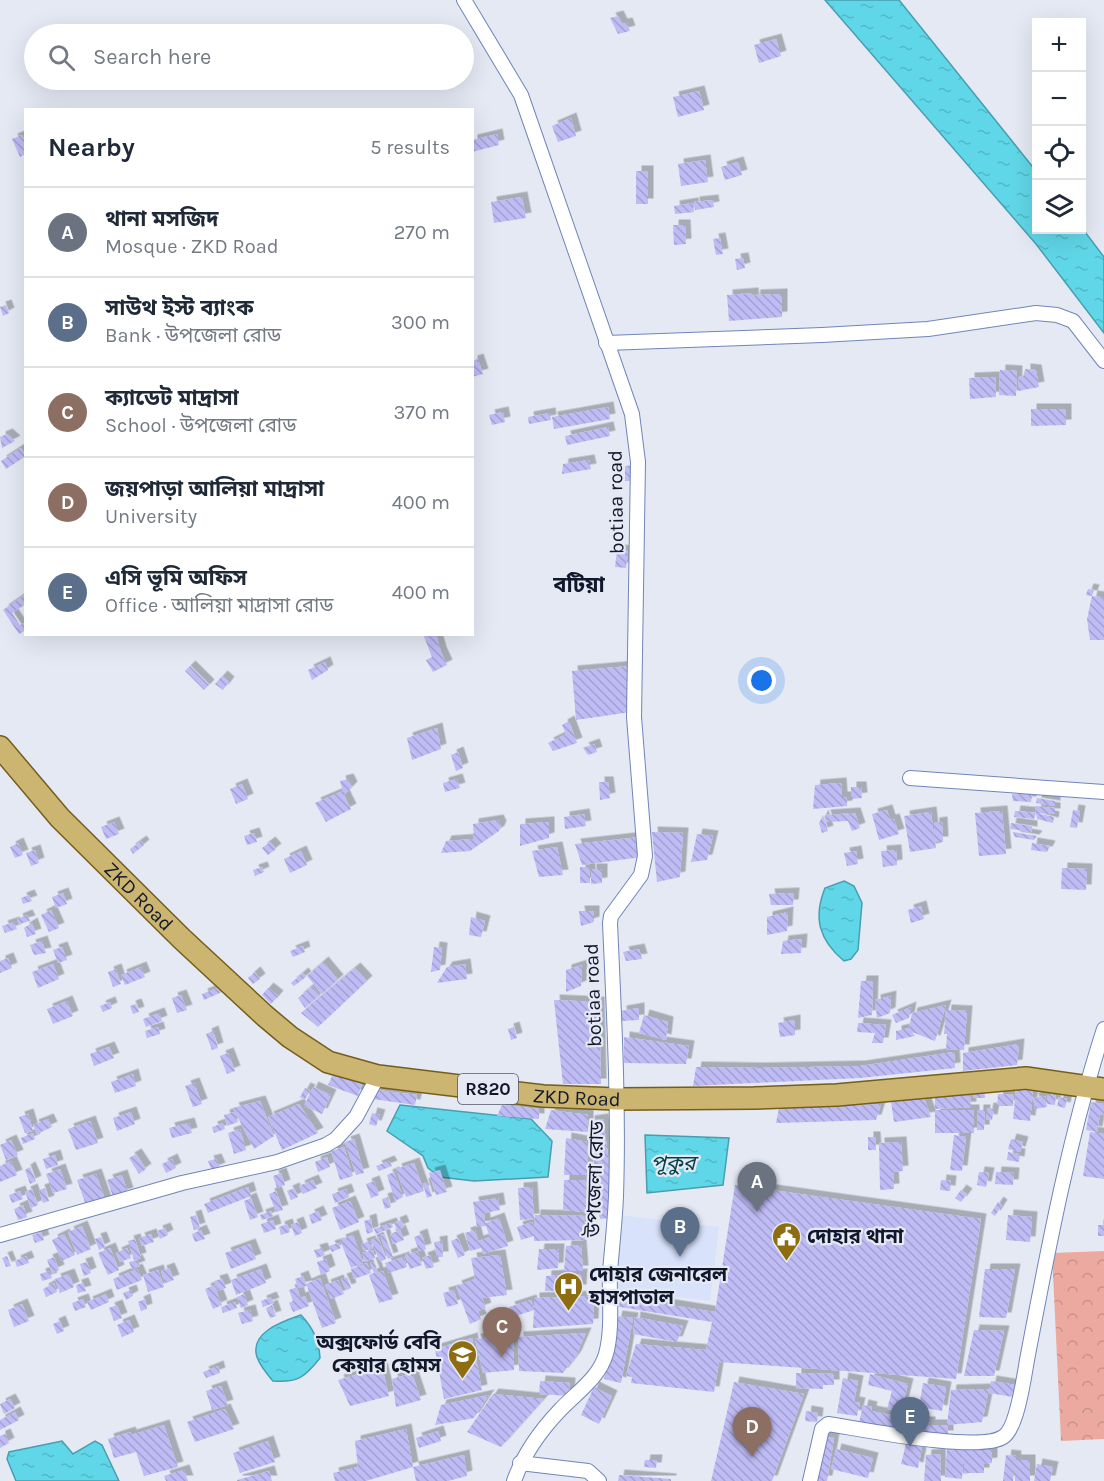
<!DOCTYPE html>
<meta charset="utf-8">
<style>
:root{--surface:#fff;--page:#f6f6f7;--text:#1f2937;--muted:#747a83;--line:#e0e1e3;--accent:#0f766e}
body{margin:0;font-family:Karla,"Noto Sans Bengali",sans-serif;background:var(--page);color:var(--text)}
.controls{position:absolute;right:18px;top:18px;display:grid;overflow:hidden;border-radius:0px;box-shadow:0 6px 24px #0002}
.controls button{width:54px;height:54px;display:grid;place-items:center;padding:0;border:0;border-bottom:2px solid var(--line);background:var(--surface);color:var(--text);font:30px sans-serif}
.you{position:absolute;left:762px;top:681px;width:21px;height:21px;margin:-15px;border:4px solid #fff;border-radius:50%;background:#1a73e8;box-shadow:0 0 0 9px #1a73e833}
.badge{display:grid;place-items:center;width:39px;height:39px;border-radius:50%;background:var(--accent);color:#fff;font-size:20px;font-weight:700}
.pin{position:absolute;translate:-50% -50px;filter:drop-shadow(0 2px 3px #0008)}
.pin::after{content:'';position:absolute;top:32px;width:21px;height:18px;background:inherit;clip-path:polygon(0 0,100% 0,50% 100%)}
.list{margin:0;padding:0;list-style:none}
h2{display:flex;justify-content:space-between;align-items:center;height:78px;margin:0;padding:0 24px;font-size:26px}
h2 small{font-size:20px;font-weight:400;color:var(--muted)}
.list li{display:grid;grid-template-columns:39px 1fr auto;gap:18px;align-items:center;box-sizing:border-box;height:90px;padding:0 24px;border-top:2px solid var(--line)}
.list b{display:block;font-size:22px;white-space:nowrap}
.list p{margin:0;font-size:20px;white-space:nowrap;color:var(--muted)}
.list em{font-size:20px;font-style:normal;color:var(--muted)}
.icon{flex:none;width:33px;height:33px;fill:none;stroke:currentColor;stroke-width:2;stroke-linecap:round;stroke-linejoin:round}
.map{position:relative;flex:none;width:1104px;height:1481px;overflow:hidden}
.search{position:absolute;background:var(--surface);box-shadow:0 6px 24px #0002;left:24px;top:24px;width:450px;height:66px;display:flex;align-items:center;gap:15px;box-sizing:border-box;padding:0 21px;border-radius:33px;color:var(--muted);font-size:22px}
.panel{position:absolute;background:var(--surface);box-shadow:0 6px 24px #0002;left:24px;top:108px;width:450px;height:528px;border-radius:0px}
.map>svg:first-child{display:block}
.built{fill:#d8e2fb}
.forest{fill:url(#forest-crowns)}
.water{fill:url(#water-ripples);stroke:#489eb0;stroke-width:1.5}
.building{fill:url(#building-back-hatch);filter:url(#shadow)}
.lines{fill:none;stroke-linecap:round;stroke-linejoin:round}
.minor-casing{stroke:#7185b7;stroke-width:16}
.primary-casing{stroke:#745e1a;stroke-width:24}
.minor{stroke:#fff;stroke-width:14}
.primary{stroke:#ccb570;stroke-width:21}
.labels{text-anchor:middle;dominant-baseline:central;stroke-width:4.5;stroke-linejoin:round;paint-order:stroke}
.shield{fill:#e4e9f4;stroke:#505768;stroke-width:1.5}
.shield-label{font-size:18px;font-weight:bold;fill:#11182c}
.street-label{font-size:20px;fill:#11182c;stroke:#e4e9f4}
.poi-label{font-size:20px;font-weight:bold;fill:#11182c;stroke:#e4e9f4;text-anchor:start}
.water-label{font-size:21px;font-style:italic;fill:#053f46;stroke:#e4e9f4}
.quarter-label{font-size:22px;font-weight:bold;fill:#11182c;stroke:#e4e9f4}
</style>
<div class="map">
<svg width="1104" height="1481" viewBox="0 0 1104 1481">
<defs>
<pattern id="forest-crowns" width="20" height="18" patternUnits="userSpaceOnUse" patternTransform="scale(1.5)"><rect width="20" height="18" fill="#eca9a0"/><path d="M2 6a3 3 0 1 1 6 0M12 15a3 3 0 1 1 6 0" fill="none" stroke="#c9918a"/></pattern>
<pattern id="water-ripples" width="26" height="14" patternUnits="userSpaceOnUse" patternTransform="scale(1.5)"><rect width="26" height="14" fill="#60d7e8"/><path d="M2 4q2-2 4 0t4 0M15 11q2-2 4 0t4 0" fill="none" stroke="#52b8c7"/></pattern>
<pattern id="building-back-hatch" width="6" height="6" patternUnits="userSpaceOnUse" patternTransform="scale(1.5)"><rect width="6" height="6" fill="#bfbbf5"/><path d="M-1 5l2 2M0 0l6 6M5-1l2 2" fill="none" stroke="#a3a0d2"/></pattern>
<filter id="shadow"><feDropShadow dx="5.5" dy="-5.5" stdDeviation="0" flood-color="#0004"/></filter>
</defs>
<rect width="100%" height="100%" fill="#e4e9f4"/>
<path class="built" d="M 620,1215 L 719,1227 L 710,1301 L 611,1289 Z"/>
<path class="forest" d="M 1104,1251 L 1104,1439 L 1061,1441 L 1052,1253 Z"/>
<g class="water">
<path d="M 825,0 L 899,0 L 1036,171 L 1036,230 L 1082,228 L 1104,257 L 1104,333 L 1036,244 Z"/>
<path d="M 844,881 L 854,886 L 862,903 L 858,950 L 851,959 L 844,961 C 819,940 813,918 825,888 Z"/>
<path d="M 400,1105 L 531,1119 L 552,1141 L 548,1177 L 474,1181 L 440,1177 L 428,1168 L 423,1156 L 387,1131 Z"/>
<path d="M 645,1135 L 729,1138 L 723,1185 L 647,1193 Z"/>
<path d="M 301,1315 C 313,1328 319,1340 320,1358 C 305,1377 298,1383 273,1381 C 267,1374 260,1366 257,1357 C 249,1332 284,1321 301,1315 Z"/>
<path d="M 62,1441 L 73,1454 L 95,1441 L 102,1445 L 119,1481 L 16,1481 L 7,1459 L 9,1452 Z"/>
</g>
<g class="building">
<path d="M 618,16 L 622,24 L 627,23 L 630,31 L 618,34 L 610,18 Z"/>
<path d="M 776,39 L 781,56 L 759,63 L 754,45 Z"/>
<path d="M 699,91 L 704,110 L 678,117 L 673,97 Z"/>
<path d="M 571,118 L 576,136 L 558,142 L 552,126 Z"/>
<path d="M 497,134 L 499,145 L 472,152 L 472,140 Z"/>
<path d="M 22,135 L 26,143 L 26,154 L 20,157 L 12,139 Z"/>
<path d="M 705,160 L 708,182 L 681,186 L 678,164 Z"/>
<path d="M 738,162 L 742,175 L 725,180 L 721,167 Z"/>
<rect x="636" y="171" width="12" height="33"/>
<path d="M 522,197 L 526,218 L 494,223 L 491,202 Z"/>
<path d="M 713,200 L 714,207 L 695,210 L 694,202 Z"/>
<path d="M 693,203 L 694,212 L 675,214 L 674,206 Z"/>
<path d="M 673,225 L 685,225 L 686,244 L 674,245 Z"/>
<path d="M 720,238 L 723,254 L 716,255 L 713,239 Z"/>
<path d="M 743,258 L 745,268 L 737,270 L 735,259 Z"/>
<path d="M 753,293 L 754,304 L 755,295 L 782,294 L 782,317 L 729,321 L 727,295 Z"/>
<path d="M 6,305 L 9,313 L 3,316 L 0,307 Z"/>
<path d="M 478,359 L 483,374 L 472,377 L 472,361 Z"/>
<path d="M 1025,369 L 1036,370 L 1039,387 L 1018,391 L 1019,377 L 1025,375 Z"/>
<path d="M 1000,370 L 1017,371 L 1016,396 L 999,395 Z"/>
<path d="M 995,377 L 996,397 L 970,399 L 969,378 Z"/>
<path d="M 608,407 L 610,419 L 554,429 L 552,417 Z"/>
<path d="M 1031,409 L 1066,409 L 1066,425 L 1031,426 Z"/>
<path d="M 503,412 L 505,422 L 492,425 L 489,415 Z"/>
<path d="M 550,413 L 551,420 L 529,424 L 528,417 Z"/>
<path d="M 608,427 L 610,436 L 567,445 L 565,436 Z"/>
<path d="M 7,434 L 15,441 L 2,448 L 0,437 Z"/>
<path d="M 21,448 L 26,456 L 6,469 L 1,461 Z"/>
<path d="M 589,460 L 591,469 L 562,474 L 563,464 Z"/>
<path d="M 633,465 L 633,481 L 625,481 L 625,466 Z"/>
<path d="M 617,550 L 628,551 L 626,568 L 615,567 Z"/>
<path d="M 1088,589 L 1094,590 L 1092,596 L 1100,597 L 1104,600 L 1104,640 L 1090,640 L 1087,619 L 1092,596 L 1086,595 Z"/>
<path d="M 26,594 L 26,604 L 12,613 L 20,625 L 26,622 L 26,630 L 19,634 L 3,610 Z"/>
<path d="M 423,634 L 436,634 L 441,652 L 447,665 L 433,672 L 426,660 L 432,657 Z"/>
<path d="M 325,662 L 328,670 L 312,680 L 308,670 Z"/>
<path d="M 190,666 L 209,685 L 204,690 L 185,671 Z"/>
<path d="M 630,666 L 631,712 L 576,720 L 572,671 Z"/>
<path d="M 222,676 L 229,682 L 223,690 L 215,684 Z"/>
<path d="M 569,721 L 577,743 L 553,751 L 548,743 L 566,734 L 562,725 Z"/>
<path d="M 437,728 L 441,749 L 412,760 L 407,738 Z"/>
<path d="M 594,744 L 597,752 L 588,755 L 583,748 Z"/>
<path d="M 458,752 L 463,768 L 456,771 L 451,755 Z"/>
<path d="M 348,779 L 352,787 L 344,795 L 351,809 L 326,822 L 315,803 L 343,791 L 340,781 Z"/>
<path d="M 457,779 L 460,788 L 445,792 L 443,783 Z"/>
<path d="M 599,782 L 608,782 L 610,798 L 600,800 Z"/>
<path d="M 841,783 L 842,797 L 847,797 L 847,806 L 813,809 L 815,785 Z"/>
<path d="M 242,784 L 248,799 L 236,804 L 230,789 Z"/>
<path d="M 851,787 L 861,787 L 862,798 L 851,799 Z"/>
<path d="M 1012,794 L 1032,795 L 1031,802 L 1013,801 Z"/>
<path d="M 1037,798 L 1055,801 L 1055,806 L 1036,803 Z"/>
<path d="M 1035,806 L 1055,808 L 1055,814 L 1036,813 L 1054,817 L 1053,823 L 1037,819 Z"/>
<path d="M 887,810 L 890,820 L 894,819 L 899,834 L 879,840 L 872,814 Z"/>
<path d="M 1073,810 L 1080,811 L 1077,828 L 1070,827 Z"/>
<path d="M 1002,811 L 1006,854 L 979,856 L 975,813 Z"/>
<path d="M 1015,811 L 1036,813 L 1034,819 L 1014,817 Z"/>
<path d="M 931,812 L 934,837 L 934,823 L 942,822 L 943,842 L 935,842 L 936,848 L 910,852 L 904,816 Z"/>
<path d="M 855,813 L 860,828 L 852,831 L 848,821 L 827,822 L 825,815 Z"/>
<path d="M 584,814 L 586,826 L 565,829 L 564,817 Z"/>
<path d="M 823,815 L 828,831 L 822,833 L 819,823 Z"/>
<path d="M 498,820 L 501,826 L 499,831 L 470,851 L 441,853 L 446,841 L 474,839 L 473,824 Z"/>
<path d="M 114,822 L 119,834 L 106,839 L 101,827 Z"/>
<path d="M 549,822 L 549,838 L 520,846 L 520,824 Z"/>
<path d="M 1011,823 L 1032,826 L 1032,832 L 1010,829 Z"/>
<path d="M 652,832 L 683,833 L 680,877 L 657,882 Z"/>
<path d="M 1013,832 L 1037,836 L 1034,840 L 1015,837 Z"/>
<path d="M 254,833 L 257,842 L 247,845 L 244,836 Z"/>
<path d="M 697,834 L 713,836 L 707,860 L 691,862 Z"/>
<path d="M 639,837 L 642,857 L 582,865 L 575,844 Z"/>
<path d="M 141,841 L 144,845 L 133,854 L 130,849 Z"/>
<path d="M 270,842 L 276,849 L 268,855 L 262,848 Z"/>
<path d="M 18,843 L 23,855 L 15,858 L 10,847 Z"/>
<path d="M 1032,843 L 1050,846 L 1047,852 L 1031,850 Z"/>
<path d="M 557,847 L 563,875 L 539,877 L 532,851 Z"/>
<path d="M 35,850 L 39,863 L 31,866 L 26,853 Z"/>
<path d="M 896,850 L 897,865 L 883,867 L 881,851 Z"/>
<path d="M 301,851 L 307,865 L 290,873 L 284,859 Z"/>
<path d="M 856,851 L 858,864 L 847,866 L 844,853 Z"/>
<path d="M 262,867 L 264,872 L 255,876 L 253,870 Z"/>
<rect x="580" y="867" width="10" height="16"/>
<path d="M 1062,868 L 1087,869 L 1086,890 L 1061,889 Z"/>
<path d="M 591,869 L 602,869 L 602,883 L 591,884 Z"/>
<path d="M 63,893 L 67,904 L 56,908 L 52,897 Z"/>
<path d="M 794,893 L 793,905 L 771,905 L 769,894 Z"/>
<path d="M 29,895 L 32,901 L 23,904 L 21,898 Z"/>
<path d="M 921,906 L 924,919 L 911,923 L 908,910 Z"/>
<path d="M 51,910 L 59,928 L 49,932 L 41,915 Z"/>
<path d="M 579,911 L 594,911 L 594,922 L 581,926 Z"/>
<path d="M 788,912 L 787,931 L 767,935 L 767,917 Z"/>
<path d="M 27,915 L 30,921 L 19,924 L 17,919 Z"/>
<path d="M 471,917 L 485,921 L 481,937 L 469,935 Z"/>
<path d="M 14,922 L 17,929 L 5,933 L 2,926 Z"/>
<path d="M 32,923 L 36,934 L 27,937 L 24,928 Z"/>
<path d="M 802,939 L 801,953 L 781,954 L 783,941 Z"/>
<path d="M 42,941 L 46,953 L 34,955 L 30,945 Z"/>
<path d="M 303,946 L 305,952 L 293,957 L 290,951 Z"/>
<path d="M 62,947 L 67,960 L 58,963 L 53,950 Z"/>
<path d="M 434,947 L 442,948 L 440,970 L 431,972 Z"/>
<path d="M 639,949 L 642,959 L 626,961 L 623,952 Z"/>
<path d="M 8,958 L 12,968 L 0,973 L 0,961 Z"/>
<path d="M 323,962 L 338,980 L 322,994 L 307,976 Z"/>
<path d="M 53,964 L 59,979 L 38,988 L 32,972 Z"/>
<path d="M 465,964 L 467,979 L 437,983 L 447,967 Z"/>
<path d="M 582,965 L 581,986 L 566,992 L 566,970 Z"/>
<path d="M 141,967 L 145,977 L 125,985 L 121,975 Z"/>
<path d="M 355,968 L 367,981 L 318,1027 L 301,1013 Z"/>
<path d="M 116,969 L 121,984 L 113,987 L 108,972 Z"/>
<path d="M 255,972 L 260,979 L 253,984 L 248,978 Z"/>
<path d="M 303,973 L 306,977 L 294,986 L 291,983 Z"/>
<path d="M 861,981 L 873,981 L 872,1015 L 858,1018 Z"/>
<path d="M 312,986 L 320,995 L 305,1008 L 298,998 Z"/>
<path d="M 220,987 L 222,992 L 204,1000 L 202,994 Z"/>
<path d="M 268,988 L 278,996 L 271,1004 L 262,995 Z"/>
<path d="M 181,995 L 187,1010 L 177,1013 L 172,998 Z"/>
<path d="M 891,996 L 890,1013 L 877,1018 L 875,1000 Z"/>
<path d="M 554,1000 L 599,1002 L 601,1084 L 563,1084 Z"/>
<path d="M 67,1001 L 73,1016 L 53,1024 L 47,1009 Z"/>
<path d="M 110,1002 L 112,1008 L 103,1012 L 100,1006 Z"/>
<path d="M 136,1004 L 139,1012 L 133,1014 L 130,1006 Z"/>
<path d="M 946,1005 L 935,1041 L 912,1032 L 915,1036 L 896,1040 L 896,1031 L 909,1028 L 912,1013 Z"/>
<path d="M 911,1007 L 909,1018 L 896,1023 L 892,1015 Z"/>
<path d="M 639,1008 L 639,1020 L 622,1021 L 621,1011 Z"/>
<path d="M 946,1010 L 967,1011 L 964,1050 L 946,1049 L 947,1034 L 944,1034 Z"/>
<path d="M 159,1013 L 162,1021 L 146,1027 L 143,1019 Z"/>
<path d="M 644,1015 L 668,1022 L 666,1040 L 639,1033 Z"/>
<path d="M 795,1020 L 795,1035 L 780,1037 L 778,1023 Z"/>
<path d="M 858,1023 L 886,1025 L 883,1043 L 872,1043 L 875,1033 L 857,1032 Z"/>
<path d="M 158,1027 L 160,1034 L 147,1038 L 145,1031 Z"/>
<path d="M 514,1027 L 517,1038 L 511,1040 L 508,1029 Z"/>
<path d="M 213,1031 L 218,1048 L 212,1050 L 206,1034 Z"/>
<path d="M 624,1037 L 689,1046 L 686,1064 L 624,1063 Z"/>
<path d="M 1019,1044 L 1017,1065 L 963,1071 L 963,1053 Z"/>
<path d="M 109,1047 L 114,1058 L 94,1066 L 90,1054 Z"/>
<path d="M 954,1052 L 955,1068 L 860,1078 L 693,1086 L 696,1067 L 758,1068 L 860,1066 Z"/>
<path d="M 228,1053 L 235,1071 L 227,1074 L 220,1056 Z"/>
<path d="M 133,1074 L 136,1086 L 115,1093 L 111,1082 Z"/>
<path d="M 333,1074 L 362,1084 L 358,1096 L 328,1085 Z"/>
<path d="M 194,1083 L 202,1104 L 193,1107 L 185,1086 Z"/>
<path d="M 313,1087 L 331,1095 L 322,1114 L 304,1106 Z"/>
<path d="M 305,1088 L 310,1090 L 305,1100 L 300,1097 Z"/>
<path d="M 984,1088 L 985,1098 L 973,1098 L 973,1089 Z"/>
<path d="M 1016,1089 L 1033,1091 L 1030,1121 L 1013,1119 Z"/>
<path d="M 377,1090 L 417,1095 L 415,1105 L 373,1099 Z"/>
<path d="M 970,1094 L 971,1107 L 935,1109 L 935,1095 Z"/>
<path d="M 998,1094 L 1014,1095 L 1013,1106 L 997,1106 Z"/>
<path d="M 923,1095 L 931,1117 L 894,1122 L 891,1102 Z"/>
<path d="M 1047,1095 L 1056,1095 L 1055,1105 L 1047,1104 Z"/>
<path d="M 1045,1096 L 1047,1107 L 1035,1109 L 1033,1098 Z"/>
<path d="M 1059,1097 L 1067,1099 L 1065,1108 L 1057,1106 Z"/>
<path d="M 260,1101 L 274,1136 L 254,1149 L 233,1108 Z"/>
<path d="M 1091,1102 L 1104,1104 L 1104,1115 L 1100,1114 L 1097,1132 L 1086,1130 Z"/>
<path d="M 299,1104 L 318,1133 L 282,1150 L 268,1117 Z"/>
<path d="M 881,1104 L 876,1120 L 776,1123 L 779,1108 Z"/>
<path d="M 502,1105 L 539,1109 L 539,1119 L 497,1116 Z"/>
<path d="M 988,1108 L 994,1109 L 992,1120 L 986,1119 Z"/>
<path d="M 551,1110 L 588,1115 L 588,1132 L 545,1129 Z"/>
<rect x="935" y="1110" width="39" height="23"/>
<path d="M 978,1110 L 985,1110 L 984,1130 L 977,1130 Z"/>
<path d="M 131,1112 L 135,1124 L 117,1131 L 113,1118 Z"/>
<path d="M 234,1112 L 238,1122 L 227,1126 L 224,1115 Z"/>
<path d="M 372,1113 L 380,1115 L 376,1126 L 369,1124 Z"/>
<path d="M 28,1114 L 33,1131 L 25,1133 L 19,1117 Z"/>
<path d="M 48,1119 L 52,1127 L 37,1134 L 33,1125 Z"/>
<path d="M 603,1119 L 615,1206 L 607,1207 L 609,1218 L 600,1219 L 598,1209 L 596,1209 L 593,1189 L 597,1188 L 589,1121 Z"/>
<path d="M 90,1121 L 98,1143 L 76,1150 L 68,1129 Z"/>
<path d="M 189,1123 L 192,1133 L 172,1138 L 169,1128 Z"/>
<path d="M 223,1123 L 225,1129 L 214,1133 L 212,1127 Z"/>
<path d="M 240,1129 L 246,1150 L 234,1154 L 228,1133 Z"/>
<path d="M 1090,1132 L 1104,1134 L 1104,1179 L 1083,1176 Z"/>
<path d="M 33,1133 L 35,1139 L 23,1144 L 21,1138 Z"/>
<path d="M 954,1135 L 966,1137 L 962,1171 L 950,1170 Z"/>
<path d="M 868,1137 L 875,1137 L 876,1150 L 868,1150 Z"/>
<path d="M 566,1138 L 587,1142 L 588,1175 L 564,1175 Z"/>
<path d="M 354,1139 L 364,1173 L 356,1175 L 345,1142 Z"/>
<path d="M 1011,1139 L 1023,1142 L 1020,1152 L 1008,1149 Z"/>
<path d="M 11,1140 L 18,1155 L 6,1160 L 0,1145 Z"/>
<path d="M 901,1142 L 903,1171 L 893,1172 L 894,1189 L 880,1190 L 879,1143 Z"/>
<path d="M 344,1147 L 353,1176 L 340,1180 L 331,1151 Z"/>
<path d="M 1008,1152 L 1020,1154 L 1019,1162 L 1007,1160 Z"/>
<path d="M 136,1154 L 146,1169 L 139,1174 L 129,1158 Z"/>
<path d="M 55,1155 L 58,1165 L 46,1169 L 43,1159 Z"/>
<path d="M 327,1157 L 330,1167 L 318,1172 L 315,1162 Z"/>
<path d="M 172,1159 L 176,1168 L 166,1173 L 162,1164 Z"/>
<path d="M 216,1159 L 220,1168 L 212,1171 L 208,1161 Z"/>
<path d="M 11,1161 L 17,1175 L 0,1182 L 0,1166 Z"/>
<path d="M 389,1161 L 392,1166 L 379,1171 L 376,1166 Z"/>
<path d="M 414,1163 L 424,1191 L 406,1197 L 396,1169 Z"/>
<path d="M 30,1167 L 36,1181 L 30,1184 L 25,1170 Z"/>
<path d="M 60,1169 L 67,1189 L 53,1193 L 46,1174 Z"/>
<path d="M 440,1170 L 447,1192 L 436,1195 L 429,1173 Z"/>
<path d="M 394,1172 L 403,1197 L 395,1201 L 387,1175 Z"/>
<path d="M 979,1172 L 989,1173 L 986,1187 L 977,1185 Z"/>
<path d="M 996,1172 L 1014,1173 L 1013,1185 L 995,1184 Z"/>
<path d="M 281,1173 L 285,1185 L 277,1188 L 273,1176 Z"/>
<path d="M 96,1174 L 106,1202 L 87,1208 L 77,1180 Z"/>
<path d="M 122,1175 L 128,1193 L 113,1197 L 107,1180 Z"/>
<path d="M 313,1180 L 317,1188 L 303,1194 L 299,1186 Z"/>
<path d="M 564,1180 L 586,1180 L 586,1212 L 563,1210 Z"/>
<path d="M 941,1180 L 951,1181 L 950,1191 L 940,1190 Z"/>
<path d="M 374,1181 L 379,1195 L 371,1198 L 366,1184 Z"/>
<path d="M 427,1182 L 432,1196 L 427,1198 L 423,1184 Z"/>
<path d="M 735,1185 L 981,1219 L 956,1379 L 719,1362 L 714,1392 L 631,1383 L 632,1377 L 626,1376 L 636,1344 L 706,1350 L 712,1322 L 614,1306 L 614,1296 L 715,1312 Z"/>
<path d="M 248,1187 L 251,1196 L 208,1213 L 204,1204 Z"/>
<path d="M 532,1187 L 534,1219 L 520,1220 L 518,1188 Z"/>
<path d="M 45,1188 L 49,1201 L 43,1203 L 39,1190 Z"/>
<path d="M 294,1188 L 298,1197 L 291,1200 L 287,1191 Z"/>
<path d="M 32,1189 L 38,1205 L 31,1208 L 25,1192 Z"/>
<path d="M 346,1189 L 349,1197 L 335,1203 L 332,1194 Z"/>
<path d="M 961,1190 L 967,1194 L 961,1202 L 955,1198 Z"/>
<path d="M 20,1191 L 23,1199 L 12,1203 L 9,1195 Z"/>
<path d="M 276,1191 L 283,1210 L 276,1212 L 269,1194 Z"/>
<path d="M 388,1197 L 391,1207 L 385,1209 L 382,1199 Z"/>
<path d="M 251,1198 L 258,1217 L 250,1220 L 244,1201 Z"/>
<path d="M 498,1198 L 500,1210 L 484,1213 L 485,1223 L 499,1218 L 508,1246 L 483,1254 L 481,1248 L 470,1251 L 465,1233 L 475,1230 L 478,1241 L 490,1237 L 486,1226 L 477,1227 L 473,1202 Z"/>
<path d="M 350,1201 L 359,1222 L 340,1230 L 332,1208 Z"/>
<path d="M 998,1202 L 1002,1205 L 995,1216 L 991,1213 Z"/>
<path d="M 23,1205 L 27,1217 L 18,1220 L 14,1209 Z"/>
<path d="M 271,1211 L 273,1216 L 262,1220 L 260,1215 Z"/>
<path d="M 318,1211 L 322,1220 L 312,1224 L 309,1215 Z"/>
<path d="M 196,1215 L 200,1228 L 194,1230 L 190,1217 Z"/>
<path d="M 535,1215 L 584,1216 L 585,1240 L 534,1241 L 534,1236 L 521,1240 L 517,1227 L 532,1222 L 534,1230 Z"/>
<path d="M 1008,1215 L 1032,1217 L 1030,1242 L 1006,1240 Z"/>
<path d="M 371,1219 L 373,1232 L 367,1234 L 364,1221 Z"/>
<path d="M 273,1220 L 276,1229 L 264,1233 L 261,1224 Z"/>
<path d="M 401,1220 L 404,1227 L 397,1230 L 394,1223 Z"/>
<path d="M 298,1222 L 302,1233 L 295,1236 L 291,1225 Z"/>
<path d="M 391,1223 L 393,1227 L 376,1234 L 374,1229 Z"/>
<path d="M 287,1224 L 290,1232 L 281,1235 L 279,1227 Z"/>
<rect x="1098" y="1225" width="6" height="11"/>
<path d="M 82,1226 L 91,1249 L 77,1255 L 68,1232 Z"/>
<path d="M 165,1228 L 168,1235 L 160,1239 L 157,1231 Z"/>
<path d="M 201,1230 L 205,1239 L 195,1242 L 192,1234 Z"/>
<path d="M 400,1230 L 404,1240 L 393,1244 L 390,1234 Z"/>
<path d="M 41,1232 L 44,1240 L 35,1243 L 32,1235 Z"/>
<path d="M 64,1234 L 75,1255 L 62,1261 L 52,1240 Z"/>
<path d="M 151,1234 L 154,1242 L 142,1246 L 139,1238 Z"/>
<path d="M 384,1234 L 393,1257 L 388,1259 L 380,1235 Z"/>
<path d="M 422,1234 L 426,1249 L 419,1251 L 414,1237 Z"/>
<path d="M 353,1235 L 363,1263 L 351,1268 L 340,1240 Z"/>
<path d="M 101,1237 L 105,1247 L 99,1250 L 95,1239 Z"/>
<path d="M 378,1237 L 386,1259 L 380,1262 L 371,1240 Z"/>
<path d="M 458,1238 L 465,1255 L 458,1258 L 451,1241 Z"/>
<path d="M 135,1239 L 141,1258 L 134,1260 L 128,1241 Z"/>
<path d="M 370,1241 L 373,1248 L 364,1251 L 361,1244 Z"/>
<path d="M 442,1241 L 443,1257 L 437,1257 L 434,1242 Z"/>
<path d="M 339,1243 L 341,1248 L 332,1252 L 329,1246 Z"/>
<path d="M 250,1244 L 256,1259 L 231,1269 L 225,1253 Z"/>
<path d="M 581,1245 L 583,1271 L 564,1271 L 566,1246 Z"/>
<path d="M 110,1248 L 119,1270 L 108,1275 L 98,1253 Z"/>
<path d="M 127,1248 L 131,1258 L 120,1262 L 116,1253 Z"/>
<path d="M 322,1248 L 325,1255 L 317,1258 L 314,1250 Z"/>
<path d="M 539,1249 L 559,1249 L 558,1268 L 537,1270 Z"/>
<path d="M 373,1250 L 375,1258 L 365,1262 L 362,1253 Z"/>
<path d="M 417,1251 L 422,1265 L 410,1269 L 405,1255 Z"/>
<path d="M 430,1255 L 434,1267 L 426,1269 L 422,1258 Z"/>
<path d="M 500,1255 L 507,1295 L 482,1298 L 486,1308 L 478,1311 L 481,1319 L 470,1324 L 456,1286 L 475,1279 L 476,1284 L 471,1258 Z"/>
<path d="M 7,1256 L 11,1266 L 6,1267 L 2,1258 Z"/>
<path d="M 26,1256 L 29,1263 L 17,1267 L 15,1261 Z"/>
<path d="M 54,1257 L 59,1270 L 52,1273 L 47,1260 Z"/>
<path d="M 404,1257 L 407,1267 L 389,1273 L 385,1263 Z"/>
<path d="M 326,1259 L 330,1271 L 321,1275 L 317,1262 Z"/>
<path d="M 137,1260 L 140,1266 L 132,1269 L 129,1262 Z"/>
<path d="M 87,1262 L 91,1273 L 84,1276 L 80,1264 Z"/>
<path d="M 374,1262 L 378,1273 L 383,1271 L 393,1299 L 379,1303 L 369,1275 L 374,1273 L 370,1263 Z"/>
<path d="M 367,1263 L 371,1273 L 354,1279 L 351,1269 Z"/>
<path d="M 169,1268 L 174,1280 L 165,1283 L 161,1271 Z"/>
<path d="M 137,1269 L 142,1280 L 117,1290 L 113,1279 Z"/>
<path d="M 261,1269 L 266,1283 L 236,1295 L 231,1280 Z"/>
<path d="M 985,1269 L 1015,1269 L 1006,1318 L 979,1317 Z"/>
<path d="M 158,1270 L 164,1287 L 148,1292 L 143,1275 Z"/>
<path d="M 49,1271 L 52,1278 L 42,1281 L 40,1274 Z"/>
<path d="M 69,1274 L 74,1287 L 60,1293 L 55,1279 Z"/>
<path d="M 582,1274 L 581,1290 L 545,1291 L 546,1276 Z"/>
<path d="M 303,1276 L 306,1284 L 320,1278 L 336,1323 L 322,1328 L 307,1286 L 298,1288 L 295,1279 Z"/>
<path d="M 347,1277 L 351,1288 L 346,1290 L 341,1279 Z"/>
<path d="M 222,1279 L 226,1288 L 218,1291 L 214,1281 Z"/>
<path d="M 338,1280 L 344,1294 L 331,1299 L 325,1285 Z"/>
<path d="M 54,1283 L 57,1292 L 46,1297 L 43,1289 Z"/>
<path d="M 83,1283 L 86,1291 L 78,1293 L 76,1285 Z"/>
<path d="M 214,1285 L 222,1305 L 213,1309 L 205,1289 Z"/>
<path d="M 297,1287 L 300,1298 L 305,1296 L 309,1306 L 293,1312 L 289,1303 L 293,1301 L 289,1290 Z"/>
<path d="M 131,1290 L 133,1296 L 126,1300 L 123,1293 Z"/>
<path d="M 454,1290 L 458,1304 L 447,1307 L 443,1293 Z"/>
<path d="M 106,1294 L 109,1302 L 91,1310 L 87,1302 Z"/>
<path d="M 244,1294 L 248,1305 L 241,1308 L 237,1297 Z"/>
<path d="M 594,1296 L 593,1324 L 533,1328 L 534,1310 L 513,1317 L 509,1307 L 531,1300 L 534,1308 L 534,1298 Z"/>
<path d="M 271,1297 L 274,1303 L 263,1307 L 261,1301 Z"/>
<path d="M 83,1299 L 86,1307 L 75,1311 L 72,1303 Z"/>
<path d="M 145,1299 L 147,1309 L 141,1311 L 138,1302 Z"/>
<path d="M 235,1302 L 237,1308 L 223,1313 L 221,1307 Z"/>
<path d="M 22,1304 L 29,1321 L 14,1327 L 8,1310 Z"/>
<path d="M 117,1305 L 122,1318 L 114,1321 L 109,1308 Z"/>
<path d="M 272,1305 L 276,1316 L 270,1318 L 266,1308 Z"/>
<path d="M 250,1310 L 253,1321 L 242,1324 L 238,1313 Z"/>
<path d="M 617,1316 L 633,1318 L 621,1383 L 604,1379 Z"/>
<path d="M 635,1317 L 683,1326 L 677,1342 L 633,1334 Z"/>
<path d="M 129,1320 L 134,1332 L 122,1337 L 117,1325 Z"/>
<path d="M 60,1321 L 64,1331 L 57,1334 L 53,1324 Z"/>
<path d="M 974,1330 L 1004,1331 L 994,1376 L 964,1376 Z"/>
<path d="M 586,1333 L 576,1356 L 563,1373 L 519,1371 L 518,1337 Z"/>
<path d="M 514,1335 L 514,1370 L 483,1373 L 475,1339 Z"/>
<path d="M 472,1338 L 482,1390 L 444,1399 L 435,1349 Z"/>
<path d="M 218,1366 L 220,1373 L 206,1378 L 203,1372 Z"/>
<path d="M 382,1367 L 389,1396 L 350,1406 L 338,1380 Z"/>
<path d="M 412,1373 L 421,1400 L 396,1407 L 392,1379 Z"/>
<path d="M 796,1373 L 834,1374 L 834,1385 L 823,1385 L 823,1389 L 796,1388 Z"/>
<path d="M 870,1374 L 908,1384 L 901,1412 L 887,1409 L 892,1391 L 868,1385 Z"/>
<path d="M 843,1378 L 858,1381 L 854,1402 L 860,1403 L 857,1416 L 837,1413 Z"/>
<path d="M 540,1381 L 570,1383 L 569,1396 L 539,1394 Z"/>
<path d="M 991,1381 L 1016,1385 L 1013,1397 L 989,1393 Z"/>
<path d="M 734,1382 L 804,1394 L 772,1481 L 711,1481 Z"/>
<path d="M 923,1383 L 946,1387 L 942,1411 L 919,1407 Z"/>
<path d="M 221,1386 L 228,1405 L 212,1410 L 206,1391 Z"/>
<path d="M 594,1387 L 612,1396 L 599,1424 L 581,1415 Z"/>
<path d="M 989,1389 L 982,1422 L 947,1425 L 951,1390 Z"/>
<path d="M 493,1394 L 544,1399 L 501,1447 L 467,1432 Z"/>
<path d="M 489,1395 L 474,1418 L 435,1425 L 441,1405 Z"/>
<path d="M 10,1399 L 15,1408 L 4,1414 L 0,1404 Z"/>
<path d="M 863,1405 L 872,1407 L 871,1411 L 896,1416 L 893,1430 L 859,1423 Z"/>
<path d="M 225,1409 L 234,1429 L 195,1442 L 187,1422 Z"/>
<path d="M 806,1411 L 818,1413 L 817,1422 L 805,1421 Z"/>
<path d="M 15,1412 L 19,1420 L 0,1430 L 0,1420 Z"/>
<path d="M 906,1422 L 930,1422 L 930,1425 L 948,1425 L 948,1436 L 906,1435 Z"/>
<path d="M 164,1425 L 178,1467 L 144,1476 L 136,1452 L 114,1458 L 108,1439 L 130,1432 L 131,1435 Z"/>
<path d="M 406,1429 L 413,1467 L 464,1455 L 467,1476 L 448,1481 L 416,1481 L 413,1467 L 366,1481 L 335,1481 L 333,1473 L 358,1467 L 355,1441 Z"/>
<path d="M 438,1431 L 441,1441 L 419,1448 L 416,1438 Z"/>
<path d="M 5,1434 L 9,1443 L 0,1448 L 0,1436 Z"/>
<path d="M 821,1436 L 834,1438 L 827,1481 L 813,1481 Z"/>
<path d="M 268,1441 L 275,1462 L 240,1473 L 233,1453 Z"/>
<path d="M 906,1444 L 922,1447 L 918,1468 L 901,1464 Z"/>
<path d="M 964,1447 L 992,1447 L 992,1463 L 984,1464 L 984,1473 L 964,1473 Z"/>
<path d="M 947,1448 L 964,1449 L 962,1479 L 945,1477 Z"/>
<path d="M 836,1449 L 873,1458 L 868,1478 L 831,1469 Z"/>
<path d="M 940,1454 L 941,1481 L 924,1481 L 926,1455 Z"/>
<path d="M 1006,1455 L 1016,1456 L 1013,1481 L 1003,1481 Z"/>
<path d="M 645,1460 L 657,1460 L 656,1468 L 644,1467 Z"/>
<rect x="1015" y="1460" width="15" height="21"/>
<path d="M 1037,1464 L 1053,1467 L 1050,1481 L 1034,1481 Z"/>
<path d="M 184,1470 L 188,1481 L 166,1481 L 164,1476 Z"/>
<path d="M 269,1471 L 272,1481 L 237,1481 L 237,1480 Z"/>
<path d="M 619,1475 L 671,1479 L 671,1481 L 618,1481 Z"/>
</g>
<g class="lines">
<defs>
<g id="minor">
<path d="M 464,0 L 521,95 L 632,414 L 638,462 L 634,717 L 645,856 L 641,875 L 611,916 L 610,923 C 614,1014 619,1105 616,1196 C 615,1221 612,1247 610,1272 C 609,1299 613,1328 606,1354 C 599,1378 577,1392 560,1410 C 540,1431 524,1453 514,1481"/>
<path d="M 606,343 L 822,335 L 928,329 L 1036,313 L 1057,315 L 1073,321 L 1104,361"/>
<path d="M 910,778 L 1104,792"/>
<path d="M 0,1235 L 182,1183 L 277,1162 L 326,1145 L 336,1139 L 356,1117 L 378,1076"/>
<path d="M 520,1463 L 588,1471 L 599,1481"/>
<path d="M 810,1481 L 822,1429 L 828,1424 C 861,1429 979,1453 1003,1437 C 1017,1429 1024,1377 1027,1360 C 1048,1249 1069,1137 1104,1029"/>
</g>
<g id="primary">
<path id="s1" d="M 0,747 L 60,818 L 182,939 L 265,1016 L 290,1037 L 328,1062 L 378,1076 L 543,1096 L 616,1099 L 754,1098 L 837,1095 L 1026,1078 L 1104,1089"/>
</g>
</defs>
<use href="#minor" class="minor-casing"/>
<use href="#primary" class="primary-casing"/>
<use href="#minor" class="minor"/>
<use href="#primary" class="primary"/>
</g>
<defs>
<symbol id="civic-pin" viewBox="-11 -11 22 30"><path d="M0 17L-7.5 6A9.5 9.5 0 1 1 7.5 6Z" fill="#8d6d10" stroke="#e4e9f4"/><path d="M-.6-6.5H3V-4.5H.6V-3L4-1V1h2V6H-6V1h2V-1L-.6-3ZM-1.2 2.5V6h2.4V2.5Z" fill="#fff"/></symbol>
<symbol id="hospital-pin" viewBox="-11 -11 22 30"><path d="M0 17L-7.5 6A9.5 9.5 0 1 1 7.5 6Z" fill="#8d6d10" stroke="#e4e9f4"/><path d="M-5-5h3v3.5h4V-5h3V5h-3V1.5h-4V5h-3Z" fill="#fff"/></symbol>
<symbol id="school-pin" viewBox="-11 -11 22 30"><path d="M0 17L-7.5 6A9.5 9.5 0 1 1 7.5 6Z" fill="#8d6d10" stroke="#e4e9f4"/><path d="M0-5L7-2L0 1L-7-2ZM-4 1L0 2.5L4 1V4Q0 6-4 4Z" fill="#fff"/></symbol>
</defs>
<g fill-rule="evenodd">
<use href="#civic-pin" x="770" y="1220" width="33" height="45"/>
<use href="#hospital-pin" x="552" y="1270" width="33" height="45"/>
<use href="#school-pin" x="446" y="1338" width="33" height="45"/>
</g>
<g class="labels">
<rect class="shield" x="458" y="1074" width="60" height="30" rx="4.5"/>
<g class="shield-label">
<text x="488" y="1089">R820</text>
</g>
<g class="street-label">
<text transform="translate(616 502) rotate(-91)">botiaa road</text>
<text stroke="none"><textPath href="#s1" startOffset="204">ZKD Road</textPath></text>
<text transform="translate(593 995) rotate(-92)">botiaa road</text>
<text stroke="none"><textPath href="#s1" startOffset="708">ZKD Road</textPath></text>
<text transform="translate(595 1179) rotate(-88)">উপজেলা রোড</text>
</g>
<g class="poi-label">
<text x="807" y="1236">দোহার থানা</text>
<text x="589" y="1274">দোহার জেনারেল<tspan x="589" dy="23">হাসপাতাল</tspan></text>
<text x="441" y="1342" text-anchor="end">অক্সফোর্ড বেবি<tspan x="441" dy="23">কেয়ার হোমস</tspan></text>
</g>
<g class="water-label">
<text x="673" y="1163">পূকুর</text>
</g>
<g class="quarter-label">
<text x="579" y="585">বটিয়া</text>
</g>
</g>
</svg>
<div class="controls">
<button>+</button>
<button>−</button>
<button><svg class="icon" aria-label="locate" viewBox="0 0 24 24"><circle cx="12" cy="12" r="6"/><path d="M12 2v4M12 18v4M2 12h4M18 12h4"/></svg></button>
<button><svg class="icon" aria-label="layers" viewBox="0 0 24 24"><path d="M12 4l9 5-9 5-9-5zM3 14l9 5 9-5"/></svg></button>
</div>
<div class="you"></div>
<div class="pin badge" style="left:757px;top:1212px;background:#6b7280">A</div>
<div class="pin badge" style="left:680px;top:1257px;background:#5c6f8a">B</div>
<div class="pin badge" style="left:502px;top:1357px;background:#8d6e63">C</div>
<div class="pin badge" style="left:752px;top:1457px;background:#8d6e63">D</div>
<div class="pin badge" style="left:910px;top:1447px;background:#5c6f8a">E</div>
<div class="search"><svg class="icon" aria-label="search" viewBox="0 0 24 24"><circle cx="10" cy="10" r="6"/><path d="M15 15l6 6"/></svg>Search here</div>
<section class="panel">
<h2>Nearby<small>5 results</small></h2>
<ul class="list">
<li><span class="badge" style="background:#6b7280">A</span><div><b>থানা মসজিদ</b><p>Mosque · ZKD Road</p></div><em>270 m</em></li>
<li><span class="badge" style="background:#5c6f8a">B</span><div><b>সাউথ ইস্ট ব্যাংক</b><p>Bank · উপজেলা রোড</p></div><em>300 m</em></li>
<li><span class="badge" style="background:#8d6e63">C</span><div><b>ক্যাডেট মাদ্রাসা</b><p>School · উপজেলা রোড</p></div><em>370 m</em></li>
<li><span class="badge" style="background:#8d6e63">D</span><div><b>জয়পাড়া আলিয়া মাদ্রাসা</b><p>University</p></div><em>400 m</em></li>
<li><span class="badge" style="background:#5c6f8a">E</span><div><b>এসি ভূমি অফিস</b><p>Office · আলিয়া মাদ্রাসা রোড</p></div><em>400 m</em></li>
</ul>
</section>
</div>
